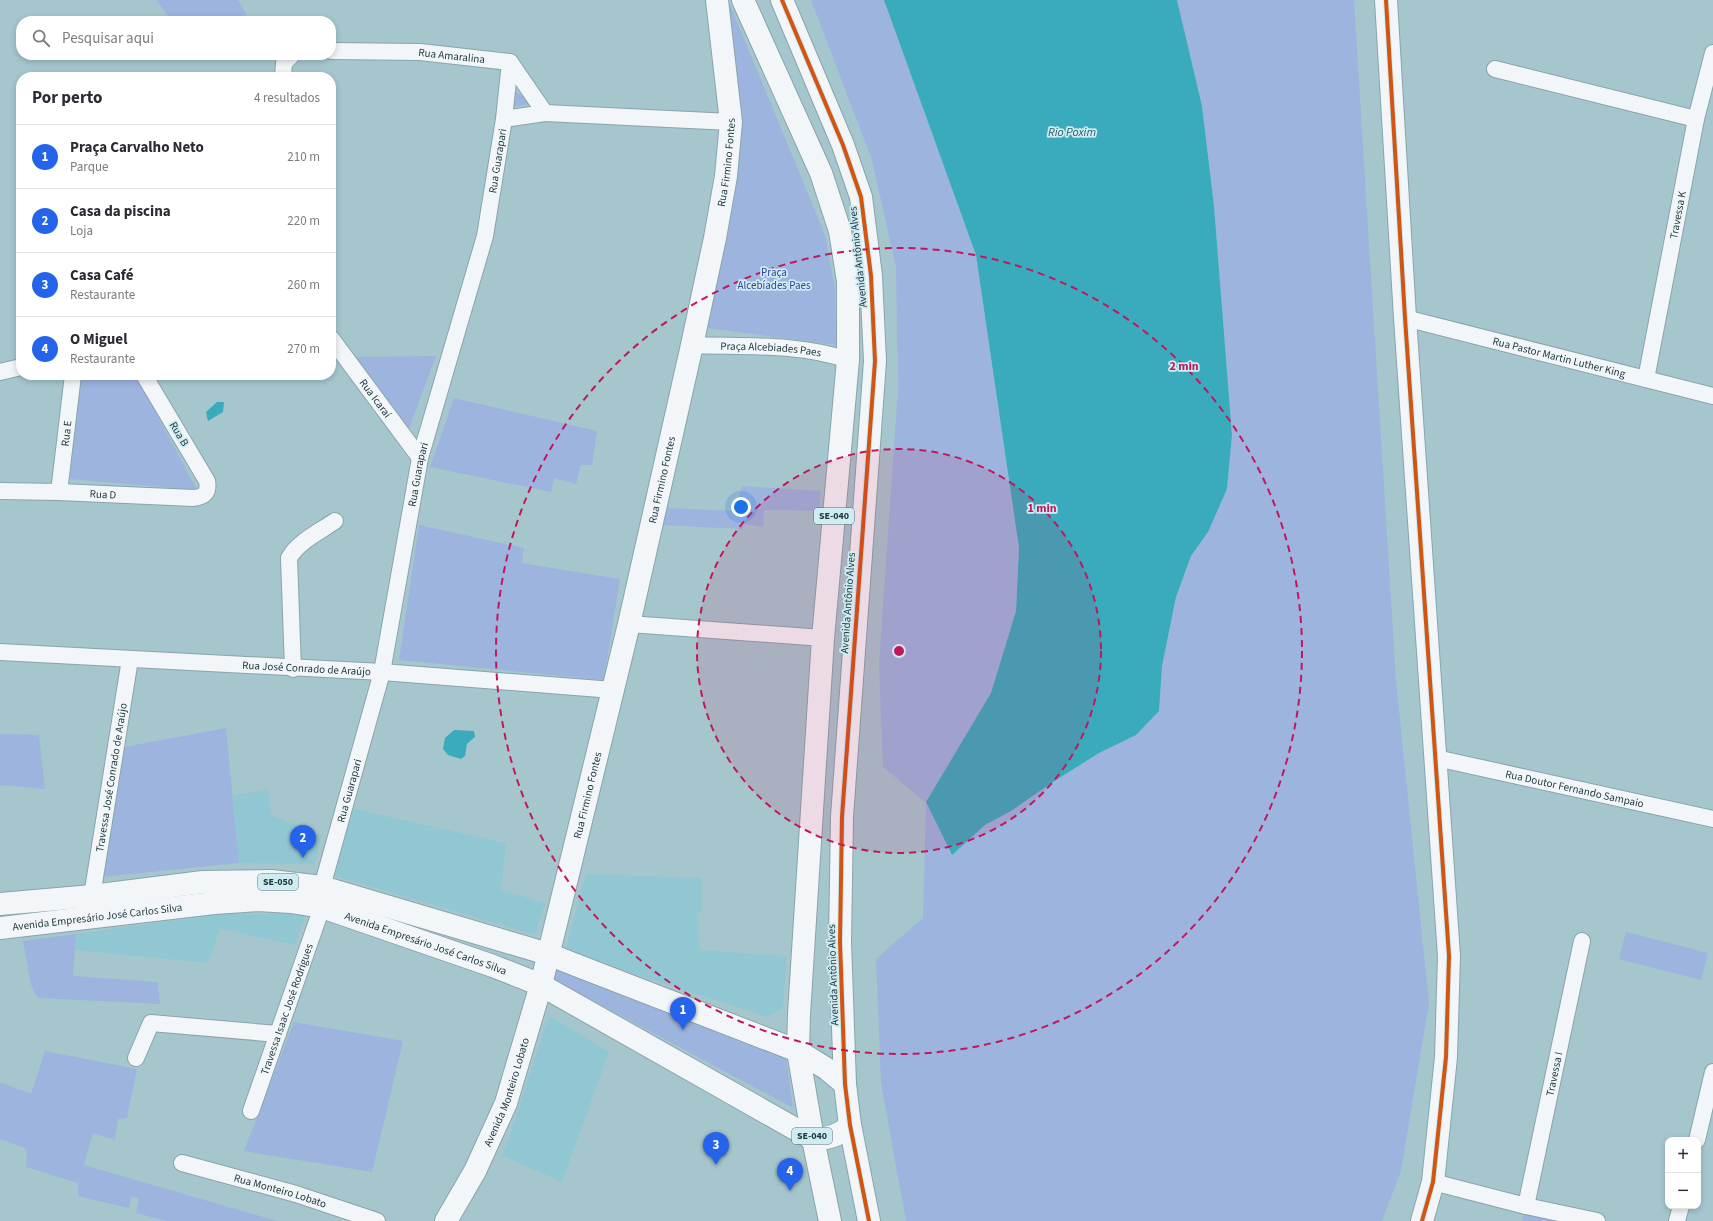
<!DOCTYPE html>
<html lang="pt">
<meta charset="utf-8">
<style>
:root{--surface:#fff;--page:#f2f2f3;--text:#2b2b33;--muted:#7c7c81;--line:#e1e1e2;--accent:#2563eb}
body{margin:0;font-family:"Source Sans 3",sans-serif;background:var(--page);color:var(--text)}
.controls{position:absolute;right:12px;bottom:12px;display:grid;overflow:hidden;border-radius:8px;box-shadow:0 2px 6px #0003}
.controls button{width:36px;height:36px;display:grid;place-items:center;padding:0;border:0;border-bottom:1px solid var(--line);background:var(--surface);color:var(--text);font:20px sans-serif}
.you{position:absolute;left:741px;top:507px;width:14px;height:14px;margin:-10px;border:3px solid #fff;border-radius:50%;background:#1a73e8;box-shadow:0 0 0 6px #1a73e833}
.badge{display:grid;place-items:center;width:26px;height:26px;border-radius:50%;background:var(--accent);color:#fff;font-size:13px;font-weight:700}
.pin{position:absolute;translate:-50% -33px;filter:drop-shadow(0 1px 2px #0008)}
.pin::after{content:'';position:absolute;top:21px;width:14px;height:12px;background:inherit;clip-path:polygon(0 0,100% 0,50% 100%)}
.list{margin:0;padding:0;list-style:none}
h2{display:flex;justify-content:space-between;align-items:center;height:52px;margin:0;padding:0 16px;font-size:17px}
h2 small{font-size:13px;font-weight:400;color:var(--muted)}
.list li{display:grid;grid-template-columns:26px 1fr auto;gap:12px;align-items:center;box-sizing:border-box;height:64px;padding:0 16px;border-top:1px solid var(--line)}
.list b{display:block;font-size:15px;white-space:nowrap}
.list p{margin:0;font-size:13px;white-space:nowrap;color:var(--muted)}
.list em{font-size:13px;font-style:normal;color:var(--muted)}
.icon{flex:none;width:22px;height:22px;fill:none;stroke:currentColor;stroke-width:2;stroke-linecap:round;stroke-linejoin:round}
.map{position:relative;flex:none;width:1713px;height:1221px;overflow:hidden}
.search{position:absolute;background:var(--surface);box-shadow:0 2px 6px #0003;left:16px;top:16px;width:320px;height:44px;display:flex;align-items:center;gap:10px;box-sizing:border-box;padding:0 14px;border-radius:16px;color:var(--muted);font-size:15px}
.panel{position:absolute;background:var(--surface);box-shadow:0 2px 6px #0003;left:16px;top:72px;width:320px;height:308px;border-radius:16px}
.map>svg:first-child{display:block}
.built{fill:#91c7d3}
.green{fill:#9cb4de}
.water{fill:#3aabbc}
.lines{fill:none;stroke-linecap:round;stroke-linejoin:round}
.street-casing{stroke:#8aa4aa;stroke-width:18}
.secondary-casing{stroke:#8aa4aa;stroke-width:24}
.primary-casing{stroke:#8aa4aa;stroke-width:24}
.street{stroke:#f2f6f8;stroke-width:16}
.secondary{stroke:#f2f6f8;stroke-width:22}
.primary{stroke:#f2f6f8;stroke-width:22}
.cycleway-casing{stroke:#cfecf3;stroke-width:6}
.cycleway{stroke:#d45511;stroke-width:4}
.ring{fill:none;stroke:#c2185b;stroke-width:2;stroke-dasharray:7 5}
.labels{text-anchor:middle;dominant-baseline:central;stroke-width:3.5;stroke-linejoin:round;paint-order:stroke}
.shield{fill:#cfecf3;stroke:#526c72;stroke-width:1}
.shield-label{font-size:10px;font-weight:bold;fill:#1c353b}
.street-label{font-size:11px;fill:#1c353b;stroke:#cfecf3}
.park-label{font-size:11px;fill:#36439a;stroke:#cfecf3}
.water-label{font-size:12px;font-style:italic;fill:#2d5f69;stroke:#cfecf3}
.centre{fill:#c2185b;stroke:#cfecf3;stroke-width:2}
.ring-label{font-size:12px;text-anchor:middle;font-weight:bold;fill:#c2185b;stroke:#cfecf3;stroke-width:3.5;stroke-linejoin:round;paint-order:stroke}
</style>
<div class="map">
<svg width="1713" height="1221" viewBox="0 0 1713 1221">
<rect width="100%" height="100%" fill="#a6c6ce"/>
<g class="built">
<path d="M 268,790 L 271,815 L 322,836 L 314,864 L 239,863 L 233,795 Z"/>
<path d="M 354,809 L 506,843 L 501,890 L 545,903 L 535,935 L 332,875 Z"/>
<path d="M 586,874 L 702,878 L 702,912 L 697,914 L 700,950 L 787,956 L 783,1008 L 768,1017 L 565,952 Z"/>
<path d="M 217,914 L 306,914 L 295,945 L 220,929 L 208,963 L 75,950 L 76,934 Z"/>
<path d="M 549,1016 L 609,1052 L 562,1182 L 503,1156 Z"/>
</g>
<g class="green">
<path d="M 156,0 L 238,0 L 247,15 L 194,21 L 172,21 Z"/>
<path d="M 728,0 L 825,235 L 835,289 L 836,345 L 707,328 Z"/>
<path d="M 811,0 L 884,0 L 976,255 L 1019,548 L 1016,611 L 991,693 L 926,802 L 952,855 L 985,825 L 1011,811 L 1053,782 L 1099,753 L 1136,735 L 1159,711 L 1162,666 L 1176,597 L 1191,556 L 1208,532 L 1227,489 L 1232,435 L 1214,206 L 1202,106 L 1177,0 L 1354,0 L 1396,681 L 1429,1003 L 1401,1171 L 1382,1221 L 906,1221 L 881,1083 L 876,959 L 923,918 L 926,803 L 883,767 L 879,664 L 898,389 L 896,267 L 872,160 Z"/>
<path d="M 512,88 L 532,104 L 511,107 Z"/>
<path d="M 436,356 L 408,431 L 354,357 Z"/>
<path d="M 79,375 L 136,375 L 197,490 L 70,479 Z"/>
<path d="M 454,398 L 597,431 L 592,465 L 581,465 L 576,484 L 554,478 L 551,492 L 430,467 Z"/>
<path d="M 742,486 L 821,491 L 819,511 L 764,510 L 763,527 L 745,524 L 742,529 L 662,525 L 668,508 L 735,511 Z"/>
<path d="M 419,525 L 524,548 L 522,563 L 620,579 L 604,680 L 399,660 Z"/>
<path d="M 226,728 L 239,863 L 102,877 L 124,747 Z"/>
<path d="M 0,734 L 39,735 L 45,789 L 0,785 Z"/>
<path d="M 1626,932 L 1708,953 L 1701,980 L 1619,959 Z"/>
<path d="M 76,934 L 73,976 L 158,982 L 160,1004 L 38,998 L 31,985 L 23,941 Z"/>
<path d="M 552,965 L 786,1057 L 793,1108 L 549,977 Z"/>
<path d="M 294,1022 L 403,1041 L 372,1172 L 244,1151 Z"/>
<path d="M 45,1051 L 137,1069 L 127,1118 L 118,1119 L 115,1140 L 93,1133 L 84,1165 L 277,1221 L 167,1221 L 136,1213 L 139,1198 L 131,1197 L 129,1208 L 78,1196 L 78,1183 L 26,1167 L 27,1149 L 0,1139 L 0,1082 L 31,1094 Z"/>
<path d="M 1524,1212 L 1560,1221 L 1522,1221 Z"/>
</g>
<g class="water">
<path d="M 884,0 L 1177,0 L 1202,106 L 1214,206 L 1232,435 L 1227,489 L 1208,532 L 1191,556 L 1176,597 L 1162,666 L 1159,711 L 1136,735 L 1099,753 L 1053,782 L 1011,811 L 985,825 L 952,855 L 926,802 L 991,693 L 1016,611 L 1019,548 L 976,255 Z"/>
<path d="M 217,402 L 224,402 L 223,412 L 208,421 L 206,412 Z"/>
<path d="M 454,730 L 474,731 L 475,737 L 467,744 L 465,756 L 461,759 L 448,755 L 443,749 L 445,738 Z"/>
</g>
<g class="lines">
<defs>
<g id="street">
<path id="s1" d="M 331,51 L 420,52 L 510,62 L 545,113 L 731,122"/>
<path d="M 1495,69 L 1696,119"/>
<path d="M 283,77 L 284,63 L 292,55"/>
<path d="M 504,119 L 545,113"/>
<path id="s2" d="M 1405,318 L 1713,396"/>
<path id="s3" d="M 331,338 L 420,458"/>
<path id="s4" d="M 692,345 C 743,347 799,343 848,360"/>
<path d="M 0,372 L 21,367"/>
<path id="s5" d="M 1646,379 L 1696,119 L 1713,53"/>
<path id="s6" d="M 0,491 L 59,492 L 193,498 C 205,497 209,492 207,481 L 144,375"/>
<path id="s7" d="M 59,492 L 73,375"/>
<path d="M 629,624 L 823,638"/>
<path id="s8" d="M 0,652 L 382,672 L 613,690"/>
<path d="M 293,669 L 289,558 C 298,542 319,532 335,521"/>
<path id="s9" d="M 1436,758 L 1713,819"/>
<path id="s10" d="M 322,887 L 382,672 L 420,458 L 485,236 L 504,119 L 510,62"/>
<path id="s11" d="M 92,896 L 130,659"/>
<path d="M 136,1058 L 151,1023 L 278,1034"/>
<path id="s12" d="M 251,1111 L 322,907"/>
<path d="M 1697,1140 L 1713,1072"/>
<path id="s13" d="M 182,1163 L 296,1194 L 377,1221"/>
<path d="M 1433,1182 L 1526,1206 L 1597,1221"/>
<path id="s14" d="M 1526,1206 L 1582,941"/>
<path d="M 1677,1221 L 1681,1206"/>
</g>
<g id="secondary">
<path d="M 1386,0 L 1405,318 L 1449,956 L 1446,1057 L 1433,1182 L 1422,1221"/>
<path id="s15" d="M 446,1221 L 475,1171 L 506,1103 L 541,985 L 629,624 L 692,345 L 715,238 L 726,176 L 731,122 L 717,0"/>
</g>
<g id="primary">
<path d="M 743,0 L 821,173 L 840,231 L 848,281 L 848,360 L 823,638 L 799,1014 L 798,1051 L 813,1139 L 830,1221"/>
<path d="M 782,0 L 843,145 L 861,197 L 871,276 L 875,361 L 842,817 L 840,942 L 845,1084 L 850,1125 L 869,1221"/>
<path d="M 0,904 L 92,896 L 203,882 L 271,881 L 322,887 L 548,954 L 581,967 L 798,1051 L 827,1069 L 845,1084"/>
<path id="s16" d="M 0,928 L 214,903 L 258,900 L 291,902 L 322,907 L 493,966 L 541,985 L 813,1139 C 827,1139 840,1136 850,1125"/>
</g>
</defs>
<use href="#street" class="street-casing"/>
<use href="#secondary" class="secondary-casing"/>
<use href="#primary" class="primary-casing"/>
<use href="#street" class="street"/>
<use href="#secondary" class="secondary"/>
<use href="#primary" class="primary"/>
<defs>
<g id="cycleway">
<path d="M 782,0 L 843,145 L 861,197 L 871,276 L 875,361 L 842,817 L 840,942 L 845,1084 L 850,1125 L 869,1221"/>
<path d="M 1386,0 L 1405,318 L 1449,956 L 1446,1057 L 1433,1182 L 1422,1221"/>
</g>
</defs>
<use href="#cycleway" class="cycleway-casing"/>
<use href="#cycleway" class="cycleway"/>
</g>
<circle cx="899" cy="651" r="202" fill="#c2185b" fill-opacity=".12"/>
<g class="ring">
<circle cx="899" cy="651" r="202"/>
<circle cx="899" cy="651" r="403"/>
</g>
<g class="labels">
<g class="shield">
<rect x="814" y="508" width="40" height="16" rx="3"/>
<rect x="258" y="874" width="40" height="16" rx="3"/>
<rect x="792" y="1128" width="40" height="16" rx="3"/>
</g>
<g class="shield-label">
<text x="834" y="516">SE-040</text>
<text x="278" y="882">SE-050</text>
<text x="812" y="1136">SE-040</text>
</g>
<g class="street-label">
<text stroke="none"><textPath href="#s1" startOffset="121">Rua Amaralina</textPath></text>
<text stroke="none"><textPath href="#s10" startOffset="748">Rua Guarapari</textPath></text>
<text stroke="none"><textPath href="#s15" startOffset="1099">Rua Firmino Fontes</textPath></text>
<text stroke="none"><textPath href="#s5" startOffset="167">Travessa K</textPath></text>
<text transform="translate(858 257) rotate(-96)">Avenida Antônio Alves</text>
<text stroke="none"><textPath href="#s4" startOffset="79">Praça Alcebiades Paes</textPath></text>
<text stroke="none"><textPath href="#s2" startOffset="159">Rua Pastor Martin Luther King</textPath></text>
<text stroke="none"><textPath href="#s3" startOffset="75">Rua Icaraí</textPath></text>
<text stroke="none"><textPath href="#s7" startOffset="59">Rua E</textPath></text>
<text transform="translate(179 434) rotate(59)">Rua B</text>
<text stroke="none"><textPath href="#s10" startOffset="424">Rua Guarapari</textPath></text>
<text stroke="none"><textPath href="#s15" startOffset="775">Rua Firmino Fontes</textPath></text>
<text stroke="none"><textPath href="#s6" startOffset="103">Rua D</textPath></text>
<text transform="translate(848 603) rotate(-86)">Avenida Antônio Alves</text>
<text stroke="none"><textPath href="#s8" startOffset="307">Rua José Conrado de Araújo</textPath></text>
<text stroke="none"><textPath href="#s11" startOffset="120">Travessa José Conrado de Araújo</textPath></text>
<text stroke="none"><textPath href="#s9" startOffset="142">Rua Doutor Fernando Sampaio</textPath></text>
<text stroke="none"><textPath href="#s10" startOffset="100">Rua Guarapari</textPath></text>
<text stroke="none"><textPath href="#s15" startOffset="451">Rua Firmino Fontes</textPath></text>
<text stroke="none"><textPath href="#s16" startOffset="98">Avenida Empresário José Carlos Silva</textPath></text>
<text stroke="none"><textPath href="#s16" startOffset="434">Avenida Empresário José Carlos Silva</textPath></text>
<text transform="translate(833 975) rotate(-92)">Avenida Antônio Alves</text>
<text stroke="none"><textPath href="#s12" startOffset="108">Travessa Isaac José Rodrigues</textPath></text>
<text stroke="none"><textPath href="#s14" startOffset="135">Travessa I</textPath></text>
<text stroke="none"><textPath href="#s15" startOffset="143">Avenida Monteiro Lobato</textPath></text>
<text stroke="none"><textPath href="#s13" startOffset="102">Rua Monteiro Lobato</textPath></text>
</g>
<g class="park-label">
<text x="774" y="272">Praça<tspan x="774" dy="13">Alcebíades Paes</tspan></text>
</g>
<g class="water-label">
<text x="1072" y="132">Rio Poxim</text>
</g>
</g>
<circle cx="899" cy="651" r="6" class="centre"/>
<g class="ring-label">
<text x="1184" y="370">2 min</text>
<text x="1042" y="512">1 min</text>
</g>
</svg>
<div class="controls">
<button>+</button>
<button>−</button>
</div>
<div class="you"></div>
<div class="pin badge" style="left:683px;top:1030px">1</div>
<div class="pin badge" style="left:303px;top:858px">2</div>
<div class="pin badge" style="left:716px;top:1165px">3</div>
<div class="pin badge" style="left:790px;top:1191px">4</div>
<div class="search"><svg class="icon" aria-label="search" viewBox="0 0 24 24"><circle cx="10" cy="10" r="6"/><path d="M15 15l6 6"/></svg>Pesquisar aqui</div>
<section class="panel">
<h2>Por perto<small>4 resultados</small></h2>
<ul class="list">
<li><span class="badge">1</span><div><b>Praça Carvalho Neto</b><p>Parque</p></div><em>210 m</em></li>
<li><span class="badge">2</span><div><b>Casa da piscina</b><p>Loja</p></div><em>220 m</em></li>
<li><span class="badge">3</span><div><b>Casa Café</b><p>Restaurante</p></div><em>260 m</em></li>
<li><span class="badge">4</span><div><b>O Miguel</b><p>Restaurante</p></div><em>270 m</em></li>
</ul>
</section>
</div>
